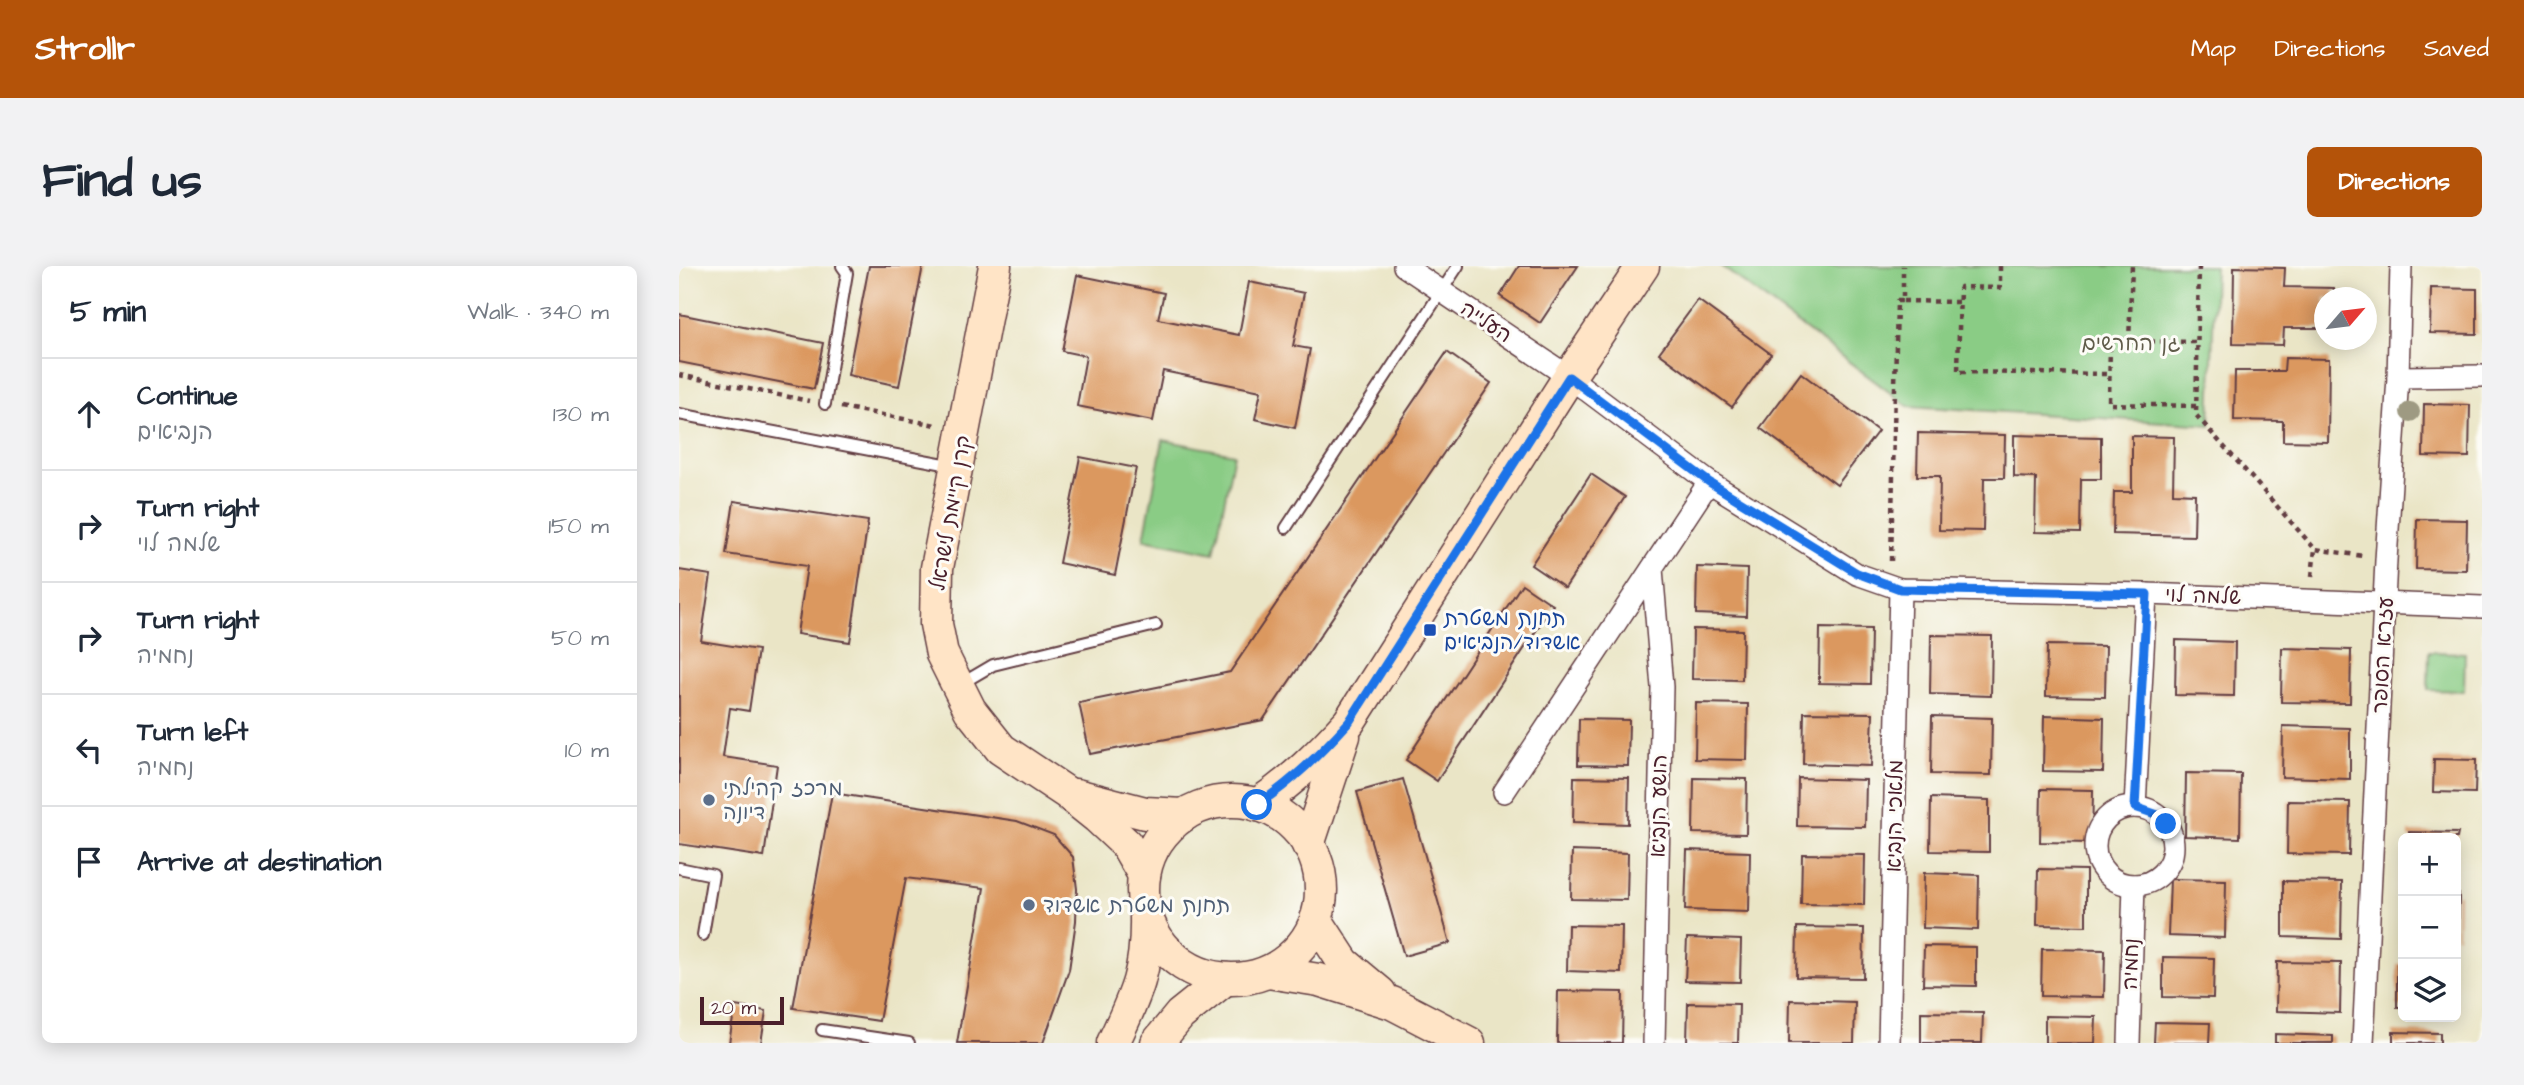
<!DOCTYPE html>
<meta charset="utf-8">
<style>
:root{--surface:#fff;--page:#f2f2f3;--text:#1f2937;--muted:#747a83;--line:#e0e1e3;--accent:#b45309}
body{margin:0;font-family:"Architects Daughter","Playpen Sans Hebrew",sans-serif;background:var(--page);color:var(--text)}
.controls{position:absolute;right:21px;bottom:21px;display:grid;overflow:hidden;border-radius:10px;box-shadow:0 4px 18px #0003}
.controls button{width:63px;height:63px;display:grid;place-items:center;padding:0;border:0;border-bottom:2px solid var(--line);background:var(--surface);color:var(--text);font:35px sans-serif}
.compass{position:absolute;left:1635px;top:21px;width:63px;height:63px;border-radius:50%;background:var(--surface);box-shadow:0 4px 18px #0003;rotate:62deg}
.scale{position:absolute;left:21px;bottom:18px;width:84px;box-sizing:border-box;padding-left:7px;border:4px solid #4a1f2b;border-top:0;font-size:19px;line-height:24px;white-space:nowrap;color:#4a1f2b;-webkit-text-stroke:5px #fdfcf7;paint-order:stroke}
.stop{position:absolute;width:21px;height:21px;margin:-16px;border:5px solid #1a73e8;border-radius:50%;background:#fff}
.stop.end{background:#1a73e8;border-color:#fff;box-shadow:0 2px 7px #0008}
.list{margin:0;padding:0;list-style:none}
h2{display:flex;justify-content:space-between;align-items:center;height:91px;margin:0;padding:0 28px;font-size:30px}
h2 small{font-size:23px;font-weight:400;color:var(--muted)}
.list li{display:grid;grid-template-columns:46px 1fr auto;gap:21px;align-items:center;box-sizing:border-box;height:112px;padding:0 28px;border-top:2px solid var(--line)}
.list b{display:block;font-size:26px;white-space:nowrap}
.list p{margin:0;font-size:23px;white-space:nowrap;color:var(--muted)}
.list em{font-size:23px;font-style:normal;color:var(--muted)}
.icon{flex:none;width:38px;height:38px;fill:none;stroke:currentColor;stroke-width:2;stroke-linecap:round;stroke-linejoin:round}
.map{position:relative;flex:none;width:1803px;height:777px;overflow:hidden;border-radius:10px}
header{display:flex;align-items:center;gap:42px;box-sizing:border-box;height:98px;padding:0 35px;background:var(--accent);color:#fff}
header strong{font-size:33px}
nav{display:flex;gap:38px;margin-inline-start:auto;font-size:24px}
.intro{display:flex;align-items:center;justify-content:space-between;box-sizing:border-box;height:168px;padding:0 42px}
h1{margin:0;font-size:49px}
.button{padding:18px 32px;border-radius:10px;background:var(--accent);color:#fff;font-size:24px;font-weight:700}
main{display:flex;gap:42px;padding:0 42px}
aside{flex:1;background:var(--surface);border-radius:10px;box-shadow:0 4px 18px #0003}
.map>svg:first-child{display:block}
.green{fill:#8acc85;stroke:#6a7658;stroke-width:2}
.building{fill:#db985f}
.lines{fill:none;stroke-linecap:round;stroke-linejoin:round}
.lane-casing{stroke:#623d42;stroke-width:14}
.street-casing{stroke:#623d42;stroke-width:24}
.secondary-casing{stroke:#623d42;stroke-width:35}
.path{stroke:#623d42;stroke-width:4.5;stroke-dasharray:5 5;stroke-linecap:butt}
.lane{stroke:#fff;stroke-width:10}
.street{stroke:#fff;stroke-width:21}
.secondary{stroke:#ffe4c6;stroke-width:32}
.tree{fill:#9e9a82}
.route{stroke:#1a73e8;stroke-width:9}
.transit-dot{fill:#1a4fb4;stroke:#fdfcf7;stroke-width:2.5}
.service-dot{fill:#5c6f8a;stroke:#fdfcf7;stroke-width:2.5}
.labels{text-anchor:middle;dominant-baseline:central;stroke-width:6;stroke-linejoin:round;paint-order:stroke}
.street-label{font-size:21px;fill:#4a1f2b;stroke:#fdfcf7}
.park-label{font-size:21px;fill:#605c4a;stroke:#fdfcf7}
.transit-label{font-size:21px;fill:#164399;stroke:#fdfcf7;text-anchor:start}
.service-label{font-size:21px;fill:#4e5e75;stroke:#fdfcf7;text-anchor:start}
</style>
<header>
<strong>Strollr</strong>
<nav><a>Map</a><a>Directions</a><a>Saved</a></nav>
</header>
<div class="intro"><h1>Find us</h1><a class="button">Directions</a></div>
<main>
<aside>
<h2>5 min<small>Walk · 340 m</small></h2>
<ul class="list">
<li><svg class="icon" aria-label="ahead" viewBox="0 0 24 24"><path d="M12 20V5M6 11l6-6 6 6"/></svg><div><b>Continue</b><p>הנביאים</p></div><em>130 m</em></li>
<li><svg class="icon" aria-label="right" viewBox="0 0 24 24"><path d="M7 20v-9h11M14 6l5 5-5 5"/></svg><div><b>Turn right</b><p>שלמה לוי</p></div><em>150 m</em></li>
<li><svg class="icon" aria-label="right" viewBox="0 0 24 24"><path d="M7 20v-9h11M14 6l5 5-5 5"/></svg><div><b>Turn right</b><p>נחמיה</p></div><em>50 m</em></li>
<li><svg class="icon" aria-label="left" viewBox="0 0 24 24"><path d="M17 20v-9H6M10 6l-5 5 5 5"/></svg><div><b>Turn left</b><p>נחמיה</p></div><em>10 m</em></li>
<li><svg class="icon" aria-label="arrive" viewBox="0 0 24 24"><path d="M6 21V4h12l-3 4 3 4H6"/></svg><div><b>Arrive at destination</b></div></li>
</ul>
</aside>
<div class="map">
<svg width="1803" height="777" viewBox="0 0 1803 777">
<rect width="100%" height="100%" fill="#fdfcf7"/>
<filter id="ink" filterUnits="userSpaceOnUse"><feTurbulence type="fractalNoise" baseFrequency=".0143" numOctaves="2"/><feDisplacementMap in="SourceGraphic" scale="14" xChannelSelector="R" yChannelSelector="G"/><feConvolveMatrix kernelMatrix="1 2 1 2 8 2 1 2 1" color-interpolation-filters="sRGB"/></filter>
<filter id="wash" filterUnits="userSpaceOnUse"><feTurbulence type="fractalNoise" baseFrequency=".00686" numOctaves="4" result="noise"/><feDisplacementMap in="SourceGraphic" scale="28" xChannelSelector="R" yChannelSelector="G"/><feGaussianBlur stdDeviation="1.57" result="paint"/><feColorMatrix in="noise" values="0 0 0 0 0 0 0 0 0 0 0 0 0 0 0 0 0 1.4 0 .05"/><feComposite in="paint" operator="in"/></filter>
<g filter="url(#wash)">
<rect width="100%" height="100%" fill="#eae5c6"/>
<g class="green">
<path d="M 1042,0 L 1536,0 L 1531,159 L 1229,140 Z"/>
<path d="M 484,174 L 555,188 L 535,287 L 465,273 Z"/>
<path d="M 1750,386 L 1786,387 L 1785,425 L 1749,424 Z"/>
</g>
<g id="blocks">
<g class="building">
<path d="M 190,0 L 244,0 L 220,120 L 169,109 Z"/>
<path d="M 840,0 L 899,0 L 861,57 L 821,30 Z"/>
<path d="M 1555,1 L 1606,2 L 1605,21 L 1655,22 L 1655,32 L 1646,32 L 1646,62 L 1605,62 L 1604,79 L 1554,78 Z"/>
<path d="M 398,9 L 485,27 L 479,53 L 560,69 L 570,16 L 625,27 L 614,80 L 631,83 L 616,162 L 576,153 L 582,125 L 484,105 L 474,155 L 398,140 L 407,90 L 383,85 Z"/>
<path d="M 1752,22 L 1798,23 L 1798,68 L 1751,67 Z"/>
<path d="M 1019,34 L 1092,88 L 1053,141 L 980,87 Z"/>
<path d="M 0,48 L 144,77 L 135,123 L 0,96 Z"/>
<path d="M 768,86 L 812,117 L 584,454 L 411,488 L 400,437 L 551,406 Z"/>
<path d="M 1606,92 L 1650,93 L 1649,176 L 1604,175 L 1604,155 L 1555,154 L 1556,105 L 1605,105 Z"/>
<path d="M 1122,107 L 1199,165 L 1158,219 L 1081,162 Z"/>
<path d="M 1745,138 L 1791,139 L 1790,191 L 1744,190 Z"/>
<path d="M 1239,167 L 1326,169 L 1325,212 L 1305,212 L 1304,265 L 1260,264 L 1261,210 L 1238,210 Z"/>
<path d="M 1335,169 L 1422,171 L 1422,213 L 1402,213 L 1401,267 L 1356,266 L 1357,212 L 1335,211 Z"/>
<path d="M 1453,170 L 1495,171 L 1494,227 L 1516,228 L 1515,270 L 1434,268 L 1435,226 L 1453,226 Z"/>
<path d="M 401,191 L 457,202 L 436,309 L 380,297 Z"/>
<path d="M 912,208 L 946,231 L 886,322 L 852,299 Z"/>
<path d="M 55,235 L 189,255 L 171,376 L 118,368 L 128,300 L 47,288 Z"/>
<path d="M 1738,253 L 1788,254 L 1787,304 L 1737,303 Z"/>
<path d="M 1018,301 L 1068,303 L 1067,350 L 1017,348 Z"/>
<path d="M 0,304 L 32,309 L 22,375 L 79,384 L 70,445 L 51,442 L 44,491 L 98,499 L 85,591 L 0,578 Z"/>
<path d="M 843,318 L 874,339 L 758,515 L 727,494 Z"/>
<path d="M 1141,362 L 1192,363 L 1191,418 L 1140,417 Z"/>
<path d="M 1014,363 L 1064,364 L 1063,414 L 1013,413 Z"/>
<path d="M 1252,369 L 1313,370 L 1312,430 L 1251,428 Z"/>
<path d="M 1497,374 L 1556,376 L 1555,430 L 1496,429 Z"/>
<path d="M 1368,379 L 1427,380 L 1426,431 L 1367,430 Z"/>
<path d="M 1603,382 L 1672,384 L 1671,437 L 1602,436 Z"/>
<path d="M 1017,437 L 1069,438 L 1068,494 L 1016,493 Z"/>
<path d="M 1125,446 L 1194,447 L 1192,500 L 1124,498 Z"/>
<path d="M 1253,450 L 1313,452 L 1312,509 L 1252,508 Z"/>
<path d="M 1365,450 L 1425,452 L 1424,506 L 1364,505 Z"/>
<path d="M 900,453 L 950,454 L 949,500 L 899,499 Z"/>
<path d="M 1604,460 L 1671,462 L 1671,513 L 1603,511 Z"/>
<path d="M 1755,493 L 1797,494 L 1796,527 L 1754,526 Z"/>
<path d="M 1507,507 L 1562,508 L 1561,572 L 1506,570 Z"/>
<path d="M 895,511 L 950,512 L 949,558 L 894,556 Z"/>
<path d="M 1015,512 L 1068,513 L 1067,568 L 1014,567 Z"/>
<path d="M 1119,512 L 1187,514 L 1186,561 L 1118,560 Z"/>
<path d="M 724,513 L 771,677 L 725,690 L 678,526 Z"/>
<path d="M 1362,523 L 1414,524 L 1413,577 L 1361,576 Z"/>
<path d="M 153,527 L 338,555 L 375,569 L 394,591 L 398,623 L 397,655 L 390,704 L 364,777 L 278,777 L 305,622 L 227,612 L 200,755 L 114,742 Z"/>
<path d="M 1252,532 L 1310,534 L 1310,586 L 1251,585 Z"/>
<path d="M 1609,535 L 1671,536 L 1670,589 L 1608,588 Z"/>
<path d="M 1730,566 L 1779,567 L 1778,572 L 1730,572 Z"/>
<path d="M 1008,584 L 1071,586 L 1070,646 L 1006,644 Z"/>
<path d="M 893,585 L 949,587 L 948,634 L 892,633 Z"/>
<path d="M 1123,588 L 1186,589 L 1185,639 L 1122,638 Z"/>
<path d="M 1359,603 L 1407,604 L 1407,660 L 1358,659 Z"/>
<path d="M 1245,607 L 1300,609 L 1299,664 L 1244,662 Z"/>
<path d="M 1491,613 L 1547,614 L 1546,672 L 1489,670 Z"/>
<path d="M 1604,615 L 1663,616 L 1662,673 L 1604,671 Z"/>
<path d="M 1777,628 L 1780,628 L 1779,671 L 1777,670 Z"/>
<path d="M 889,659 L 943,660 L 942,707 L 888,705 Z"/>
<path d="M 1118,661 L 1185,662 L 1184,712 L 1117,711 Z"/>
<path d="M 1008,672 L 1062,674 L 1061,716 L 1006,715 Z"/>
<path d="M 1245,680 L 1297,681 L 1297,720 L 1244,719 Z"/>
<path d="M 1363,683 L 1426,684 L 1425,731 L 1362,730 Z"/>
<path d="M 1484,691 L 1535,692 L 1534,732 L 1484,731 Z"/>
<path d="M 1598,696 L 1662,697 L 1661,747 L 1597,745 Z"/>
<rect x="1718" y="698" width="6" height="43"/>
<path d="M 879,725 L 944,726 L 943,777 L 878,777 Z"/>
<path d="M 1111,734 L 1176,736 L 1175,777 L 1110,777 Z"/>
<path d="M 1009,737 L 1060,738 L 1059,777 L 1008,777 Z"/>
<path d="M 56,740 L 87,745 L 82,777 L 50,777 Z"/>
<path d="M 1242,746 L 1304,747 L 1303,777 L 1242,777 Z"/>
<path d="M 1366,750 L 1417,751 L 1416,777 L 1366,777 Z"/>
<path d="M 1476,756 L 1531,757 L 1530,777 L 1475,777 Z"/>
<path d="M 1714,766 L 1761,767 L 1761,777 L 1714,777 Z"/>
<path d="M 1596,768 L 1654,770 L 1654,777 L 1596,777 Z"/>
</g>
</g>
</g>
<g filter="url(#ink)">
<use href="#blocks" fill-opacity="0" stroke="#623d42" stroke-width="2"/>
<g class="lines">
<defs>
<g id="lane">
<path d="M 146,138 L 168,7 L 163,0"/>
<path d="M 0,148 L 276,200"/>
<path d="M 607,262 L 779,0"/>
<path d="M 280,419 L 314,399 L 477,359"/>
<path d="M 0,602 L 34,609 L 24,669"/>
<path d="M 143,764 L 230,777"/>
</g>
<g id="street">
<path d="M 725,0 L 890,111 L 1030,216 L 1178,308 L 1221,323 L 1467,328 L 1803,341"/>
<path d="M 1719,111 L 1803,110"/>
<path d="M 973,303 L 983,421 L 975,777"/>
<path d="M 825,526 L 1030,216"/>
<path d="M 1456,541 L 1467,328"/>
<circle cx="1455" cy="580" r="39"/>
<path d="M 1210,777 L 1221,323"/>
<path d="M 1450,777 L 1455,619"/>
<path d="M 1684,777 L 1707,294 L 1719,111 L 1722,0"/>
</g>
<g id="secondary">
<path d="M 316,0 L 258,302 L 257,358 L 263,388 L 291,444 L 322,483 L 388,527 L 418,551 L 447,578 L 465,609"/>
<path d="M 397,529 L 466,547 L 505,549"/>
<circle cx="553" cy="624" r="89"/>
<path d="M 578,539 C 614,515 642,487 670,456 L 890,111 L 964,0"/>
<path d="M 629,579 L 665,470"/>
<path d="M 637,654 L 665,697 L 701,727"/>
<path d="M 589,706 L 640,714 L 713,737 L 790,777"/>
<path d="M 434,777 C 457,728 468,707 467,651"/>
<path d="M 478,777 L 501,749 L 546,713"/>
</g>
</defs>
<use href="#lane" class="lane-casing"/>
<use href="#street" class="street-casing"/>
<use href="#secondary" class="secondary-casing"/>
<g class="path">
<path d="M 1321,0 L 1321,22 L 1281,21 L 1279,106 L 1431,108"/>
<path d="M 1520,0 L 1517,149 L 1636,283 L 1684,290"/>
<path d="M 1224,35 L 1281,36"/>
<path d="M 1450,75 L 1453,0"/>
<path d="M 0,109 L 130,135"/>
<path d="M 1517,140 L 1430,138 L 1431,75 L 1519,76"/>
<path d="M 162,141 L 257,159"/>
<path d="M 1212,295 L 1218,35 L 1224,35 L 1224,0"/>
<path d="M 1633,310 L 1636,283"/>
</g>
<use href="#lane" class="lane"/>
<use href="#street" class="street"/>
<use href="#secondary" class="secondary"/>
</g>
<circle class="tree" cx="1731" cy="146" r="10"/>
</g>
<g class="lines" filter="url(#ink)">
<path class="route" d="M 578,539 C 614,515 642,487 670,456 L 890,111 L 1030,216 L 1178,307 L 1221,323 L 1468,328 L 1456,541 L 1479,549 L 1487,558"/>
</g>
<rect class="transit-dot" x="744" y="357" width="14" height="14" rx="3.5"/>
<g class="service-dot">
<circle cx="30" cy="534" r="7"/>
<circle cx="350" cy="639" r="7"/>
</g>
<g class="labels">
<g class="street-label">
<text transform="translate(807 56) rotate(34)">העלייה</text>
<text transform="translate(272 247) rotate(-80)">קרן קיימת לישראל</text>
<text transform="translate(1524 330) rotate(2)">שלמה לוי</text>
<text transform="translate(1704 389) rotate(-87)">עזרא הסופר</text>
<text transform="translate(980 540) rotate(-89)">הושע הנביא</text>
<text transform="translate(1216 550) rotate(-89)">מלאכי הנביא</text>
<text transform="translate(1452 698) rotate(-88)">נחמיה</text>
</g>
<g class="park-label">
<text x="1452" y="77">גן החרשים</text>
</g>
<g class="transit-label">
<text x="765" y="352">תחנת משטרת<tspan x="765" dy="24">אשדוד/הנביאים</tspan></text>
</g>
<g class="service-label">
<text x="44" y="522">מרכז קהילתי<tspan x="44" dy="24">דיונה</tspan></text>
<text x="364" y="639">תחנת משטרת אשדוד</text>
</g>
</g>
</svg>
<div class="controls">
<button>+</button>
<button>−</button>
<button><svg class="icon" aria-label="layers" viewBox="0 0 24 24"><path d="M12 4l9 5-9 5-9-5zM3 14l9 5 9-5"/></svg></button>
</div>
<svg class="compass" viewBox="-18 -18 36 36"><path d="M0-13l5 13h-10z" fill="#e53935"/><path d="M0 13l5-13h-10z" fill="#747a83"/></svg>
<div class="scale">20 m</div>
<div class="stop" style="left:578px;top:539px"></div>
<div class="stop end" style="left:1487px;top:558px"></div>
</div>
</main>
